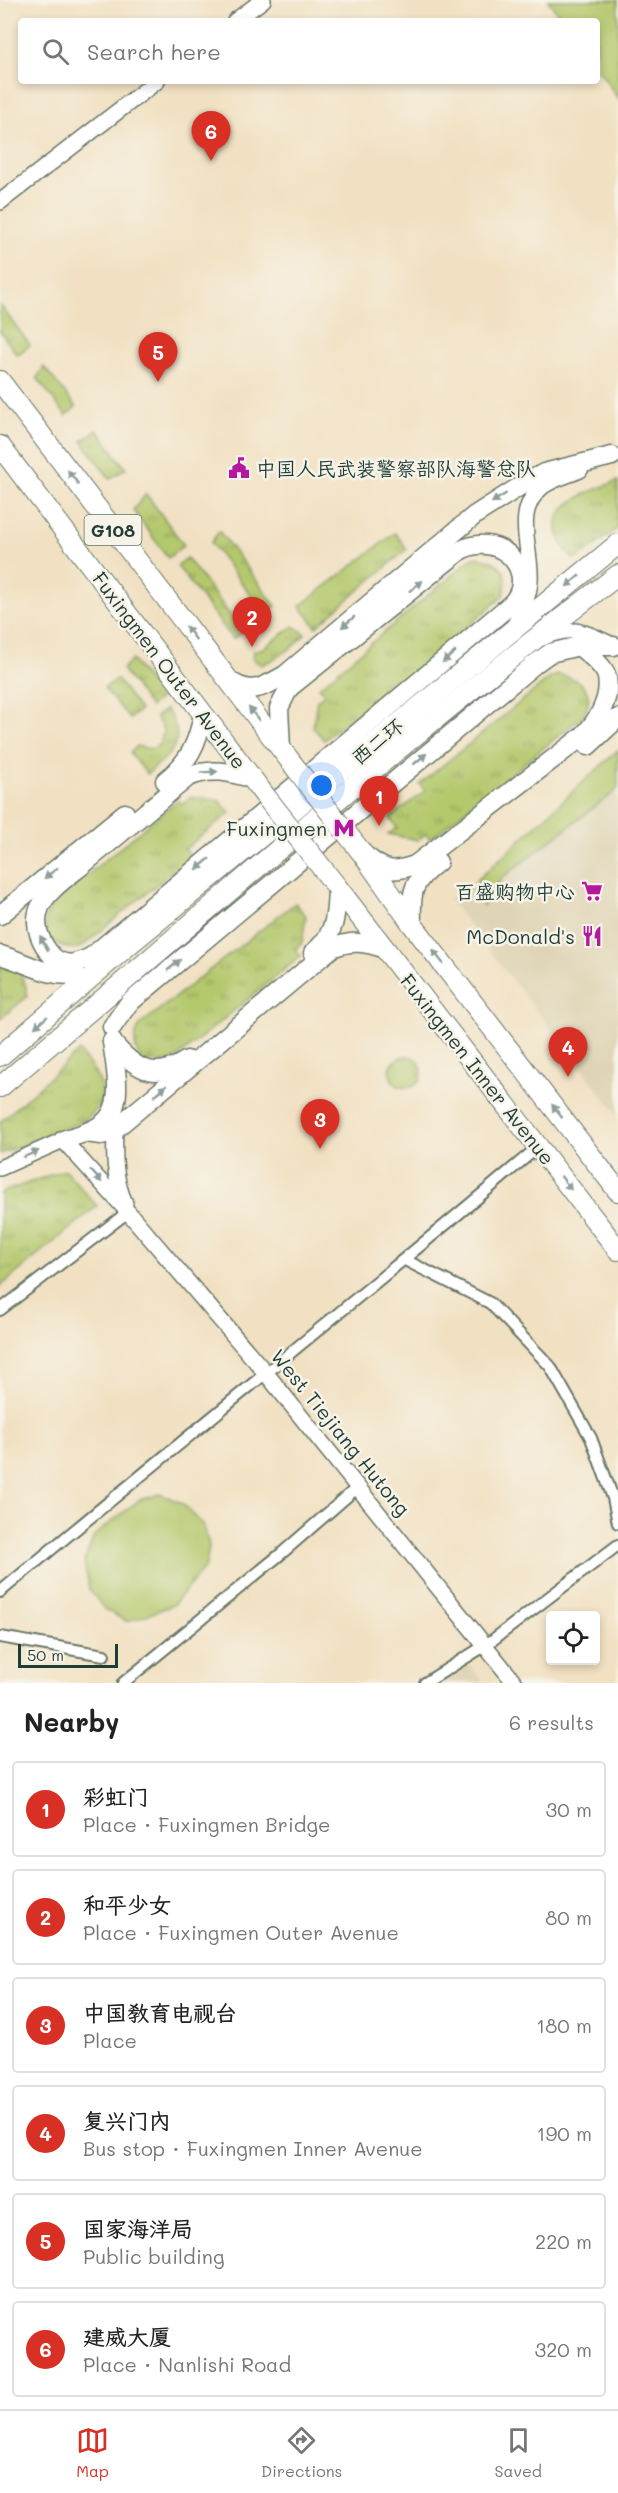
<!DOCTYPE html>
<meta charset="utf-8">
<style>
:root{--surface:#fff;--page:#f2f2f2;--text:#222;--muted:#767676;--line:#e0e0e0;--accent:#d93025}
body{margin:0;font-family:Mali,"LXGW WenKai TC",sans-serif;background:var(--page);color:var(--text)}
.controls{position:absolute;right:18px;bottom:18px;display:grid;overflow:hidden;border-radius:6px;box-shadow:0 3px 9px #0003}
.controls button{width:54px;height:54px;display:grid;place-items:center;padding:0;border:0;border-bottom:2px solid var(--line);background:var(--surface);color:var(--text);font:30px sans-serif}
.scale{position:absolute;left:18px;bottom:15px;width:100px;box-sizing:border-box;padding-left:6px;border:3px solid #1f3d34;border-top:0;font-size:16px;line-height:21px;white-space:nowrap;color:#1f3d34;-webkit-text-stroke:4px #f7f3e8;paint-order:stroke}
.you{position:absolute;left:322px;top:786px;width:21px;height:21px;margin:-15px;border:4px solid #fff;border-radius:50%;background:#1a73e8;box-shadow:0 0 0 9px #1a73e833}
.badge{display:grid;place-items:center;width:39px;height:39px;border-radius:50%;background:var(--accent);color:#fff;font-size:20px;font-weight:700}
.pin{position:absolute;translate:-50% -50px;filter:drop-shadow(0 2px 3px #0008)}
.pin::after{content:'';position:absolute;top:32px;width:21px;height:18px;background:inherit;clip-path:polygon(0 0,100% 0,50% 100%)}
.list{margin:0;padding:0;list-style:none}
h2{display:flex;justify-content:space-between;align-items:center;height:78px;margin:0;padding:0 24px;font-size:26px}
h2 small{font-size:20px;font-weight:400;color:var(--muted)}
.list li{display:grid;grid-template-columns:39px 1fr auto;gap:18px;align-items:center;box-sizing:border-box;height:96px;margin:0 12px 12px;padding:0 12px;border:2px solid var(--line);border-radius:6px}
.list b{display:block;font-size:22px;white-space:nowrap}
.list p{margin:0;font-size:20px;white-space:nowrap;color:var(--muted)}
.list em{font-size:20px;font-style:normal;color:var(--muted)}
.icon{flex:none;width:33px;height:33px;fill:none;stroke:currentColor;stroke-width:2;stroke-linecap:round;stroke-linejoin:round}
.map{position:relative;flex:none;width:618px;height:1683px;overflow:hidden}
.search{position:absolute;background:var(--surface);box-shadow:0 3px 9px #0003;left:18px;right:18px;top:18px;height:66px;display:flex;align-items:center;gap:15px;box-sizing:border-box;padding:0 21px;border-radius:6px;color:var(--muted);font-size:22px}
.sheet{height:726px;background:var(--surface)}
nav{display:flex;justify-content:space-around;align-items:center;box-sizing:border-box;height:84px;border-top:2px solid var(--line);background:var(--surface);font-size:16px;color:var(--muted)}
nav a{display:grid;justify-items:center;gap:3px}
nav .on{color:var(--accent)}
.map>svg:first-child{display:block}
.built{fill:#dfd4b5}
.grass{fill:url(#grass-tufts);stroke:#6a8250;stroke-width:1.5}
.park{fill:#b4c86c;stroke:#6a8250;stroke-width:1.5}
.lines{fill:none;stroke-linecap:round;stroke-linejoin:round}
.street-casing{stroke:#687666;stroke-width:14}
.secondary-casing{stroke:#687666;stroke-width:18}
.primary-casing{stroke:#687666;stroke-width:21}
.highway-casing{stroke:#687666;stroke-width:22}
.street{stroke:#fff;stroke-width:10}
.secondary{stroke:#fff;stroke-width:15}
.primary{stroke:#fff;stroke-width:18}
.highway{stroke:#fff;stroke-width:20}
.highway-bridge-casing{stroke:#687666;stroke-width:22;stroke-linecap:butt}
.highway-bridge{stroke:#fff;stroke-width:20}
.oneway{fill:#8f9e9a}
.labels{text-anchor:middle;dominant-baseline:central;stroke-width:5;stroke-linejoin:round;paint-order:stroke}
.shield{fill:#f7f3e8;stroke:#60746a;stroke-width:1.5}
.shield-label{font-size:18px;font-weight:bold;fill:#1f3d34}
.poi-label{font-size:20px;fill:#1f3d34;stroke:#f7f3e8;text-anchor:end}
.street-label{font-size:20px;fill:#1f3d34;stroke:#f7f3e8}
</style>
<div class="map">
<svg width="618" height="1683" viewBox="0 0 618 1683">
<defs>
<pattern id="grass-tufts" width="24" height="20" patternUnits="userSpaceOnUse" patternTransform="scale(1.5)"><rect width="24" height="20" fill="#b4c86c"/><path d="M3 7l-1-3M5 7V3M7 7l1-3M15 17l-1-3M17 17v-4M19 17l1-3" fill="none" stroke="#92a45a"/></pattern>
</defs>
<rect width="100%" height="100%" fill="#f7f3e8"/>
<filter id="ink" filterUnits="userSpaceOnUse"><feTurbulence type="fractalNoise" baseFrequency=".0167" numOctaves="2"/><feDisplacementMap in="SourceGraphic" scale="12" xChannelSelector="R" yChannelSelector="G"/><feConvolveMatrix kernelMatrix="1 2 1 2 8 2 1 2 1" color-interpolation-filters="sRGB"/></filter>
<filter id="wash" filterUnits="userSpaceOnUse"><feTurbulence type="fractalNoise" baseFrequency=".008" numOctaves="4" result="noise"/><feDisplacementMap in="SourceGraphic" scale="24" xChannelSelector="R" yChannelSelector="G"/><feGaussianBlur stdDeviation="1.35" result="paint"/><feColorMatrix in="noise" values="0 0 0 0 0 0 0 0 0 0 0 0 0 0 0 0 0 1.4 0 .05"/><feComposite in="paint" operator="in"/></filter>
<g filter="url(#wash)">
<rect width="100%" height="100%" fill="#f1e1c2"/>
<g class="built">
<path d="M 618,772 L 618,1115 L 449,899 Z"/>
<path d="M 469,1664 L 484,1683 L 442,1683 Z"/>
</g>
<g class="grass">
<path d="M 0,305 L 30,345 L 17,355 L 0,331 Z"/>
<path d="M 44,367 L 76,407 L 66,416 L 37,378 Z"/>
<path d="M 97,430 L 126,468 L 110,479 L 82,441 Z"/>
<path d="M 618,481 L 618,528 L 578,558 L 572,558 C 531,511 580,495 618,481 Z"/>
<path d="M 146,494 L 184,545 L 168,558 L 133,510 Z"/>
<path d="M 219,531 L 276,606 L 265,614 L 211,543 Z"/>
<path d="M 395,533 L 407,549 L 316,627 L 300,606 Z"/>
<path d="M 477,557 C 501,560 511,572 503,596 L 370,710 L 366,706 L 324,740 L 313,727 L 317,700 L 325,694 L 319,687 L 470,560 Z"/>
<path d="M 187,558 L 243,632 L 233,639 L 177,566 Z"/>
<path d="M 294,626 L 305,634 C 293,649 278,658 261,665 L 252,658 L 254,651 L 263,648 Z"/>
<path d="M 132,660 L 161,698 L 150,707 L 122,669 Z"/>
<path d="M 558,675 C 582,678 598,694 582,717 L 430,839 L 426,834 L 418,840 L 388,834 L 397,828 L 390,818 L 425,791 L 420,784 L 550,678 Z"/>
<path d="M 117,679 L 140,710 L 130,719 L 104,688 Z"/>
<path d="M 166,709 C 189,742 172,752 147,774 L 130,753 L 137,746 L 151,749 L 159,745 L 164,731 L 156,717 Z"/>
<path d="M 191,797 L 219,800 L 230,813 L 185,849 L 191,856 L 81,947 C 65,952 45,941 45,923 C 45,916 49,910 52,904 L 178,800 L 182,804 Z"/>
<path d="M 295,903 L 306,916 L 302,943 L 295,949 L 301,956 L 171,1062 L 143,1062 C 134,1050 131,1038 141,1024 Z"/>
<path d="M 0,961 C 18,966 27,980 27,997 L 0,1019 Z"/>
<path d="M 79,1051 C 99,1077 117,1096 84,1121 L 0,1154 L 0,1122 Z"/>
<circle cx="406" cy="1072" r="16"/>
<path d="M 65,1170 L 97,1206 L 0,1287 L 0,1193 Z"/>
</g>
<g class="park">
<path d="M 548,0 L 618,0 L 618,98 L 597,68 L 597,21 L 563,21 Z"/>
<path d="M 618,750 L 618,789 L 503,877 L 483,905 L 477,880 Z"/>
<path d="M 160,1494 L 182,1503 L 204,1526 L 209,1546 L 206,1566 L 173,1605 L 128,1622 L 105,1610 L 89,1589 L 84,1562 L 94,1536 L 139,1500 Z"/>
</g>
</g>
<g filter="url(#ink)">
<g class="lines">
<defs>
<g id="street">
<path d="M 405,1260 L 490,1303 L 550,1366 L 591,1438 L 613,1498 L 618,1523"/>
<path d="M 0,1310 L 128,1212"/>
<path d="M 0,1592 C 179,1443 361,1297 538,1147"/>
<path d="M 0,1637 L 104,1655"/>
<path d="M 123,1683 L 282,1553 L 359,1486"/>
<path d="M 425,1683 L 486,1645 L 618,1545"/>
</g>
<g id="secondary">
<path d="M 235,21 L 263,0"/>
<path d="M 0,202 L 157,81"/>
<path d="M 513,628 C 521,612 529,598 530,580 C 532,548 512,512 542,487 C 552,479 569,475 580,470"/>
<path d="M 542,638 C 571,624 585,632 612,645"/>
<path d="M 115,1129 C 114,1154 114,1180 125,1203"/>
<path d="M 0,1168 L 63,1140 L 128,1212 L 265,1372 L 515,1683"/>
</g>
<g id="primary">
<path d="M 579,646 L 614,646"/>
<path d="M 227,679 C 250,696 262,688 285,675 L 475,515 L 525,483 L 544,473 L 612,456"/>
<path d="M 588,746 L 618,718"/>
<path d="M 253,779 C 230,772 211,767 188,777 C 154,805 120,834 86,862 C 71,875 48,889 40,907 C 32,925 41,944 53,957 C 65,968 78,963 91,957 L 510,605 C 540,577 504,529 461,550 L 289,688 L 279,708 L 281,749"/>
<path d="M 165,781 C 189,762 198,743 203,714"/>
<path d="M 0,915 L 125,813"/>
<path d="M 412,924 C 411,892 411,882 438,862"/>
<path d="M 313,953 C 336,934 336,916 337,887"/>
<path d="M 0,955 C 24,961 50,979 76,974"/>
<path d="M 112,1027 L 129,1003 L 140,994 L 536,663 L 550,653 L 579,646 C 588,654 604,665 607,677 C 611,700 597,721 583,736 L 415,865 C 392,873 385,871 366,856"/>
<path d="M 112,1042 C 135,1069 154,1082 187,1060"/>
<path d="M 84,1133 L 102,1135 L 115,1129 L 332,948 C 352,940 365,942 385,949"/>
<path d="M 63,1140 C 75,1136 88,1133 99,1126 C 127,1110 115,1067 112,1041"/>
</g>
<g id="highway">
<path d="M 0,381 L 298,771"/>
<path d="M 0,446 L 266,797"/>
<path d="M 362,853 L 412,924 L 618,1191"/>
<path d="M 337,887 L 618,1250"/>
<path d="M 0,1056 L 132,942 L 618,544"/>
<path d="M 0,1087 C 204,914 405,736 618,575"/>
</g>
</defs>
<use href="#street" class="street-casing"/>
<use href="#secondary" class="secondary-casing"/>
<use href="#primary" class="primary-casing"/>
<use href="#highway" class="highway-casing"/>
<use href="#street" class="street"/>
<use href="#secondary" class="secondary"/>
<use href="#primary" class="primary"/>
<use href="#highway" class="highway"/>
<defs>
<g id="highway-bridge">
<path d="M 298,771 L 362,853"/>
<path d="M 266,797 L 337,887"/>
</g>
</defs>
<use href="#highway-bridge" class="highway-bridge-casing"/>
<use href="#highway-bridge" class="highway-bridge"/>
</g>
<defs><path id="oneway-solid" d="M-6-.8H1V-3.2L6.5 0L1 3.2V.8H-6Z" transform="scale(1.5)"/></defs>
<g class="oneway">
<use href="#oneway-solid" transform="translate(73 477) rotate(-127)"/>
<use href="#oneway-solid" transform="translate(499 498) rotate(148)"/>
<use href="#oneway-solid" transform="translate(573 581) rotate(140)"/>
<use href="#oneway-solid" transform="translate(416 586) rotate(-38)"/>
<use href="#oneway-solid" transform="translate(348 622) rotate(140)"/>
<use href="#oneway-solid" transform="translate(191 633) rotate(-127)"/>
<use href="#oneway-solid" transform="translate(449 657) rotate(140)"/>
<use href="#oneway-solid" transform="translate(254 714) rotate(-128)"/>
<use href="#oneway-solid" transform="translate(420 759) rotate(-40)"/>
<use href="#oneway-solid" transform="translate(209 772) rotate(-3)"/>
<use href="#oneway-solid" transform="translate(203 864) rotate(140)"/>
<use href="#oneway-solid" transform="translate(51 873) rotate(141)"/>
<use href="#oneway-solid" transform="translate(44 943) rotate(-119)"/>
<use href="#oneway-solid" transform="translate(438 957) rotate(-128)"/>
<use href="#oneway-solid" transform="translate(174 965) rotate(-40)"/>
<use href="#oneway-solid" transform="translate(41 1022) rotate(139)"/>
<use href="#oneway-solid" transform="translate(160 1091) rotate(-42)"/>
<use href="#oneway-solid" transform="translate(557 1111) rotate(-127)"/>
<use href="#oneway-solid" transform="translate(31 1154) rotate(-23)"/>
<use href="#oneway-solid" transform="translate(96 1176) rotate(48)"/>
<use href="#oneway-solid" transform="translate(566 1183) rotate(53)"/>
</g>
</g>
<defs>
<symbol id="civic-bare" viewBox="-9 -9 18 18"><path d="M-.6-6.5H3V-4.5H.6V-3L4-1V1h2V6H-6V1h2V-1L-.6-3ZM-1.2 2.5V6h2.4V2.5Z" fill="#b5179e" stroke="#f7f3e8" stroke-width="2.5" paint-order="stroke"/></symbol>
<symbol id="metro-bare" viewBox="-9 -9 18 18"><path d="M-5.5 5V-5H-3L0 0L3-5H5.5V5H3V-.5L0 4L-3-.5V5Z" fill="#b5179e" stroke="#f7f3e8" stroke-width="2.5" paint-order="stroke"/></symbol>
<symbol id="supermarket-bare" viewBox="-9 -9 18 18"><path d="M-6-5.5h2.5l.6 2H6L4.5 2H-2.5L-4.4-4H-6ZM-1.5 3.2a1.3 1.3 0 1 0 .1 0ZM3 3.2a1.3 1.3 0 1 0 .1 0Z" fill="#b5179e" stroke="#f7f3e8" stroke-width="2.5" paint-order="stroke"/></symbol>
<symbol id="restaurant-bare" viewBox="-9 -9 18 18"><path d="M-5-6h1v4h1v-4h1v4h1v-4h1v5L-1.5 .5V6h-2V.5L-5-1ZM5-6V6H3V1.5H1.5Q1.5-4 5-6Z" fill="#b5179e" stroke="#f7f3e8" stroke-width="2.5" paint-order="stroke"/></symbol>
</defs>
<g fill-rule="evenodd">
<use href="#civic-bare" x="224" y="453" width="30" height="30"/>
<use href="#metro-bare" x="329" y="813" width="30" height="30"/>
<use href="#supermarket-bare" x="577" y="876" width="30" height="30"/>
<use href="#restaurant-bare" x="577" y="921" width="30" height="30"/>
</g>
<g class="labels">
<rect class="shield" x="84.5" y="515" width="57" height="30" rx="4.5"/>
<g class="shield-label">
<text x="113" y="530">G108</text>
</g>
<g class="poi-label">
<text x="256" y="468" text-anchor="start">中国人民武装警察部队海警总队</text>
<text x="327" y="828">Fuxingmen</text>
<text x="575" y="891">百盛购物中心</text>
<text x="575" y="936">McDonald's</text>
</g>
<g class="street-label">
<text transform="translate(170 670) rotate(53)">Fuxingmen Outer Avenue</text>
<text transform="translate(377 741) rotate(-39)">西二环</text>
<text transform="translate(478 1069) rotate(52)">Fuxingmen Inner Avenue</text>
<text transform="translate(341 1432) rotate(51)">West Tiejiang Hutong</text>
</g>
</g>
</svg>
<div class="controls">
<button><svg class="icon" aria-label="locate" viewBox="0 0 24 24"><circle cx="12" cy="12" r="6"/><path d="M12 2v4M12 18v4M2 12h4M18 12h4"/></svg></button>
</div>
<div class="scale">50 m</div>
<div class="you"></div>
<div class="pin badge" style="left:379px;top:826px">1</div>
<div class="pin badge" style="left:252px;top:647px">2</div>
<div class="pin badge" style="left:320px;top:1149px">3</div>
<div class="pin badge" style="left:568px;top:1077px">4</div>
<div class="pin badge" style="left:158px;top:382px">5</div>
<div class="pin badge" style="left:211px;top:161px">6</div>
<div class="search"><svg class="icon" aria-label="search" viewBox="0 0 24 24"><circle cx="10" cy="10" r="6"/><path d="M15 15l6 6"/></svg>Search here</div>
</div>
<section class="sheet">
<h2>Nearby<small>6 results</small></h2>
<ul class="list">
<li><span class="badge">1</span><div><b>彩虹门</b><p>Place · Fuxingmen Bridge</p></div><em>30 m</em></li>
<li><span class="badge">2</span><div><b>和平少女</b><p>Place · Fuxingmen Outer Avenue</p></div><em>80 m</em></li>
<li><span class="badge">3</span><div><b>中国教育电视台</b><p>Place</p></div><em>180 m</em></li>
<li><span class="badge">4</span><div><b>复兴门内</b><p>Bus stop · Fuxingmen Inner Avenue</p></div><em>190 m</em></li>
<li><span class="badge">5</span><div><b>国家海洋局</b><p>Public building</p></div><em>220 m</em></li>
<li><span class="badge">6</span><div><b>建威大厦</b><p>Place · Nanlishi Road</p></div><em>320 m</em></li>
</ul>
</section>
<nav>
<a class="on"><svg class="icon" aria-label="map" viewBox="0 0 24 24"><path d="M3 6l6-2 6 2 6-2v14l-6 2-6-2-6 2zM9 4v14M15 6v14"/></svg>Map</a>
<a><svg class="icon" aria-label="directions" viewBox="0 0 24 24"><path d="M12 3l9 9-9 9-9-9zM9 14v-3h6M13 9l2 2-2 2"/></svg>Directions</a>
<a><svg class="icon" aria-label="saved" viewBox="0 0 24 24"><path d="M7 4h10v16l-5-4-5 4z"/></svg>Saved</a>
</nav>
